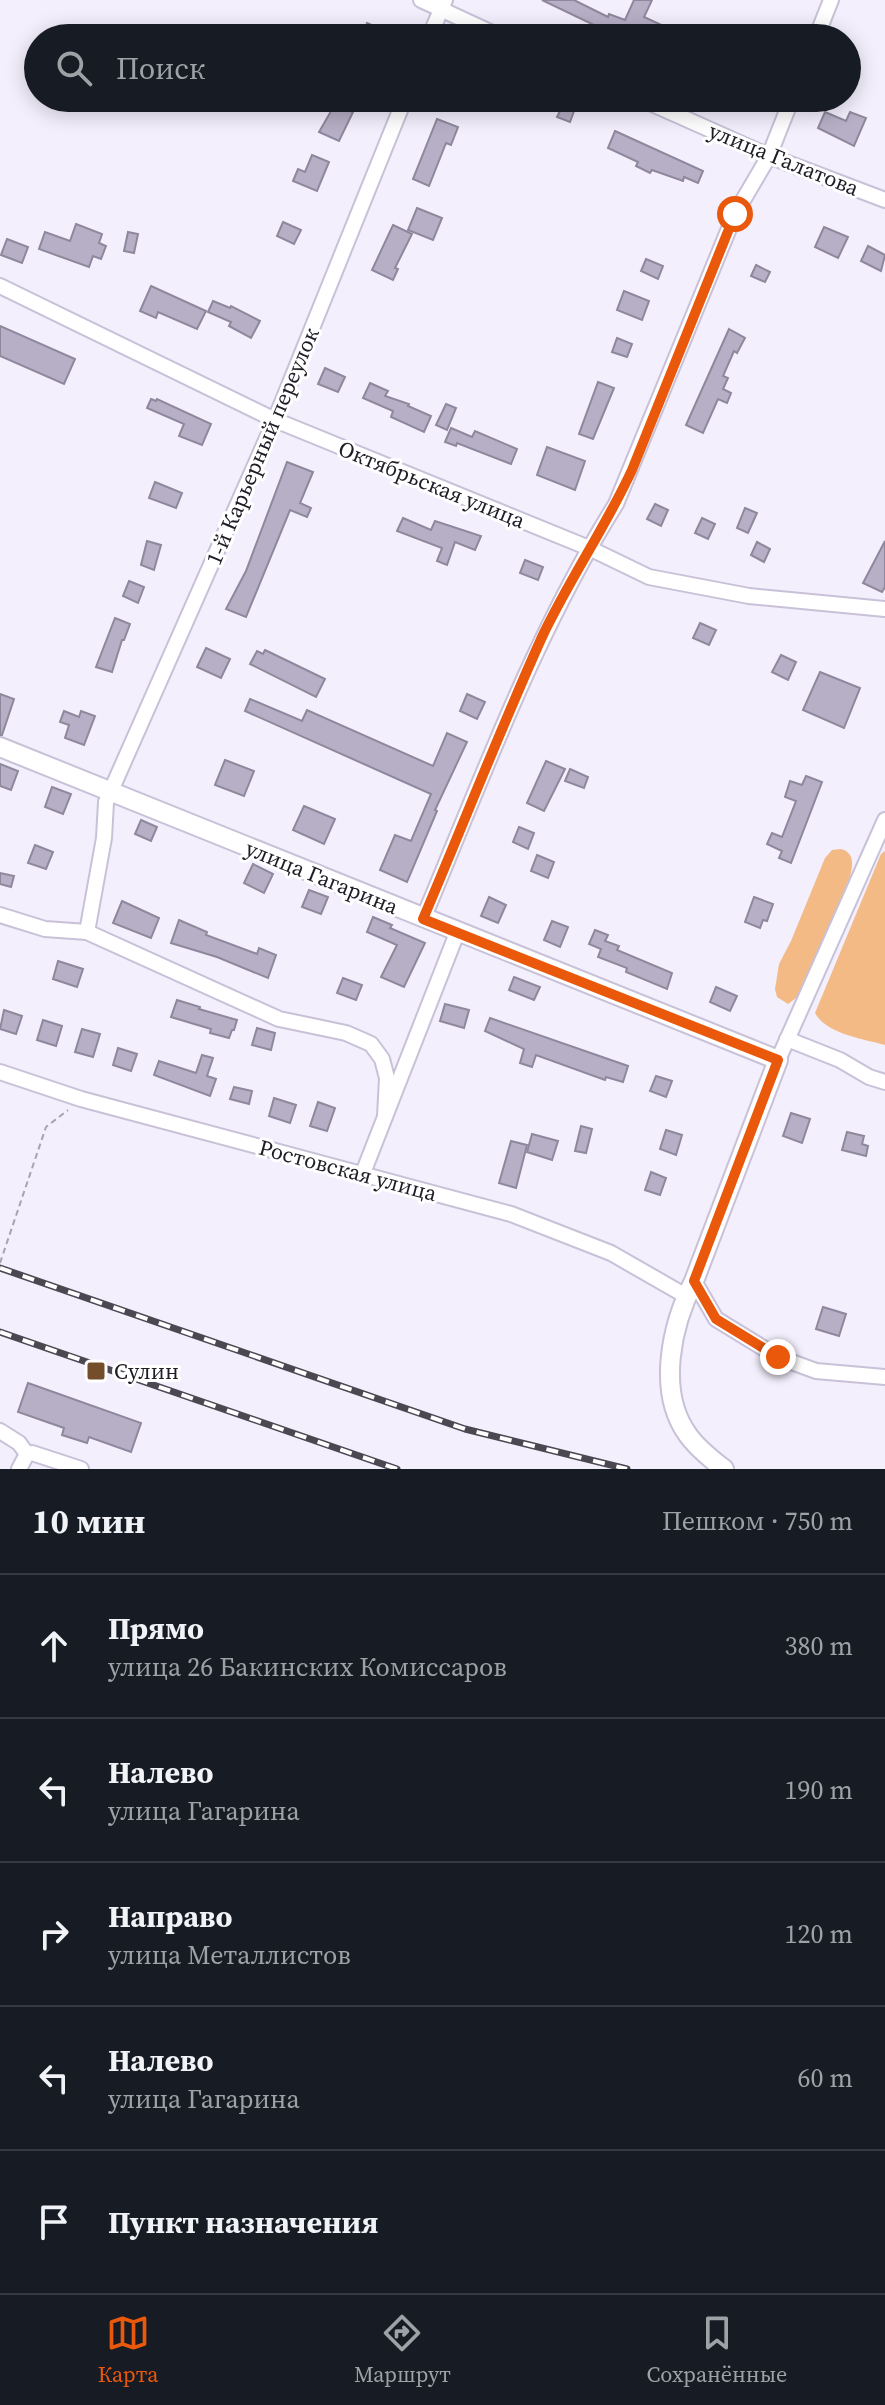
<!DOCTYPE html>
<html lang="ru">
<meta charset="utf-8">
<style>
:root{--surface:#171b24;--page:#242831;--text:#f1f3f6;--muted:#9ea1a6;--line:#363941;--accent:#ea580c}
body{margin:0;font-family:"Source Serif 4",serif;background:var(--page);color:var(--text)}
.stop{position:absolute;width:24px;height:24px;margin:-18px;border:6px solid #ea580c;border-radius:50%;background:#fff}
.stop.end{background:#ea580c;border-color:#fff;box-shadow:0 2px 8px #0008}
.list{margin:0;padding:0;list-style:none}
h2{display:flex;justify-content:space-between;align-items:center;height:104px;margin:0;padding:0 32px;font-size:34px}
h2 small{font-size:26px;font-weight:400;color:var(--muted)}
.list li{display:grid;grid-template-columns:52px 1fr auto;gap:24px;align-items:center;box-sizing:border-box;height:144px;padding:0 32px;border-top:2px solid var(--line)}
.list b{display:block;font-size:30px;white-space:nowrap}
.list p{margin:0;font-size:26px;white-space:nowrap;color:var(--muted)}
.list em{font-size:26px;font-style:normal;color:var(--muted)}
.icon{flex:none;width:44px;height:44px;fill:none;stroke:currentColor;stroke-width:2;stroke-linecap:round;stroke-linejoin:round}
.map{position:relative;flex:none;width:885px;height:1469px;overflow:hidden}
.search{position:absolute;background:var(--surface);box-shadow:0 4px 20px #0003;left:24px;right:24px;top:24px;height:88px;display:flex;align-items:center;gap:20px;box-sizing:border-box;padding:0 28px;border-radius:44px;color:var(--muted);font-size:30px}
.sheet{height:824px;background:var(--surface)}
nav{display:flex;justify-content:space-around;align-items:center;box-sizing:border-box;height:112px;border-top:2px solid var(--line);background:var(--surface);font-size:22px;color:var(--muted)}
nav a{display:grid;justify-items:center;gap:4px}
nav .on{color:var(--accent)}
.map>svg:first-child{display:block}
.green{fill:#f4ba85}
.building{fill:#b7afc6;stroke:#8f889d;stroke-width:2}
.lines{fill:none;stroke-linecap:round;stroke-linejoin:round}
.minor-casing{stroke:#c8c1d8;stroke-width:18}
.major-casing{stroke:#c8c1d8;stroke-width:22}
.path{stroke:#a7a3af;stroke-width:2;stroke-dasharray:6 4;stroke-linecap:butt}
.minor{stroke:#fff;stroke-width:14}
.major{stroke:#fff;stroke-width:18}
.rail-casing{stroke:#4b4852;stroke-width:7}
.rail{stroke:#fff;stroke-width:4;stroke-dasharray:12;stroke-linecap:butt}
.route{stroke:#ea580c;stroke-width:10}
.poi-dot{fill:#744e2b;stroke:#fff;stroke-width:3}
.labels{text-anchor:middle;dominant-baseline:central;stroke-width:6;stroke-linejoin:round;paint-order:stroke}
.street-label{font-size:22px;fill:#1f1c25;stroke:#fff}
.poi-label{font-size:22px;fill:#1f1c25;stroke:#fff;text-anchor:start}
</style>
<div class="map">
<svg width="885" height="1469" viewBox="0 0 885 1469">
<rect width="100%" height="100%" fill="#f3effd"/>
<g class="green">
<path d="M 841,849 C 855,853 853,865 850,877 L 800,995 L 788,1004 L 777,997 L 775,989 L 779,964 L 791,941 L 825,858 L 832,850 Z"/>
<path d="M 885,851 L 885,1045 C 864,1039 826,1034 815,1013 L 881,854 Z"/>
</g>
<g class="building">
<path d="M 542,0 L 574,0 L 608,17 L 609,14 L 625,20 L 634,0 L 652,0 L 644,17 L 668,28 L 663,38 L 621,38 Z"/>
<path d="M 367,23 L 401,38 L 361,38 Z"/>
<path d="M 334,106 L 353,112 L 339,141 L 319,132 Z"/>
<path d="M 562,107 L 574,111 L 570,122 L 557,117 Z"/>
<path d="M 825,112 L 846,121 L 850,112 L 866,118 L 854,146 L 818,128 Z"/>
<path d="M 437,119 L 458,127 L 451,145 L 446,143 L 429,186 L 413,179 Z"/>
<path d="M 615,131 L 703,171 L 698,183 L 684,177 L 683,181 L 652,170 L 650,173 L 636,166 L 638,162 L 608,148 Z"/>
<path d="M 312,155 L 329,162 L 317,191 L 293,181 L 298,169 L 305,172 Z"/>
<path d="M 417,208 L 442,218 L 433,240 L 408,230 Z"/>
<path d="M 283,222 L 301,230 L 294,244 L 277,236 Z"/>
<path d="M 76,224 L 102,234 L 99,243 L 106,246 L 101,259 L 93,256 L 89,267 L 39,249 L 45,232 L 70,241 Z"/>
<path d="M 393,225 L 412,234 L 395,268 L 398,269 L 393,280 L 372,270 Z"/>
<path d="M 824,227 L 848,237 L 838,258 L 815,247 Z"/>
<path d="M 128,232 L 138,234 L 134,253 L 124,251 Z"/>
<path d="M 7,239 L 28,247 L 22,263 L 1,255 Z"/>
<path d="M 868,246 L 885,255 L 881,271 L 861,261 Z"/>
<path d="M 646,259 L 663,266 L 658,279 L 641,271 Z"/>
<path d="M 756,265 L 770,272 L 765,282 L 751,276 Z"/>
<path d="M 151,286 L 206,311 L 197,329 L 158,312 L 156,318 L 140,311 Z"/>
<path d="M 624,291 L 649,301 L 642,320 L 617,310 Z"/>
<path d="M 213,301 L 230,308 L 231,306 L 260,321 L 251,338 L 229,326 L 231,322 L 208,312 Z"/>
<path d="M 0,326 L 75,359 L 64,384 L 0,356 Z"/>
<path d="M 729,329 L 745,338 L 737,353 L 734,351 L 723,376 L 728,378 L 723,389 L 731,393 L 727,403 L 718,399 L 703,433 L 686,425 Z"/>
<path d="M 617,338 L 632,344 L 627,357 L 612,352 Z"/>
<path d="M 325,368 L 345,377 L 338,392 L 318,384 Z"/>
<path d="M 598,382 L 614,388 L 593,439 L 579,434 Z"/>
<path d="M 370,383 L 388,391 L 385,396 L 409,404 L 408,406 L 431,416 L 424,432 L 391,417 L 393,411 L 363,398 Z"/>
<path d="M 151,399 L 156,401 L 157,399 L 211,424 L 202,445 L 179,436 L 184,424 L 147,408 Z"/>
<path d="M 446,404 L 456,408 L 447,430 L 436,425 Z"/>
<path d="M 451,428 L 472,437 L 475,431 L 517,449 L 511,464 L 457,443 L 456,446 L 445,442 Z"/>
<path d="M 547,447 L 585,461 L 575,490 L 537,475 Z"/>
<path d="M 287,462 L 313,472 L 300,503 L 311,508 L 307,517 L 290,510 L 246,617 L 226,609 L 246,571 Z"/>
<path d="M 155,482 L 182,493 L 176,508 L 149,498 Z"/>
<path d="M 655,504 L 668,510 L 661,526 L 647,519 Z"/>
<path d="M 745,508 L 757,513 L 748,533 L 737,528 Z"/>
<path d="M 403,518 L 431,530 L 435,521 L 481,536 L 475,550 L 455,542 L 447,565 L 437,561 L 442,548 L 397,531 Z"/>
<path d="M 702,518 L 715,524 L 708,539 L 695,533 Z"/>
<path d="M 147,541 L 161,545 L 154,570 L 141,565 Z"/>
<path d="M 885,541 L 885,587 L 882,592 L 863,583 Z"/>
<path d="M 757,542 L 770,549 L 764,562 L 751,555 Z"/>
<path d="M 525,560 L 543,567 L 538,580 L 520,573 Z"/>
<path d="M 129,581 L 144,587 L 138,603 L 123,596 Z"/>
<path d="M 115,618 L 130,624 L 124,640 L 122,640 L 112,672 L 96,667 Z"/>
<path d="M 700,623 L 716,630 L 709,645 L 693,638 Z"/>
<path d="M 206,648 L 230,659 L 221,678 L 197,667 Z"/>
<path d="M 265,650 L 325,679 L 316,697 L 250,664 L 257,651 L 263,654 Z"/>
<path d="M 781,655 L 796,662 L 788,680 L 772,672 Z"/>
<path d="M 820,672 L 860,688 L 844,728 L 803,710 Z"/>
<path d="M 0,694 L 14,699 L 2,735 L 0,735 Z"/>
<path d="M 467,694 L 485,702 L 477,719 L 460,711 Z"/>
<path d="M 250,699 L 302,721 L 307,710 L 433,766 L 447,733 L 467,742 L 435,810 L 437,811 L 407,882 L 380,870 L 395,835 L 411,841 L 431,794 L 245,711 Z"/>
<path d="M 64,711 L 79,717 L 81,711 L 95,716 L 84,745 L 65,738 L 69,725 L 60,722 Z"/>
<path d="M 225,760 L 254,771 L 244,796 L 215,785 Z"/>
<path d="M 546,761 L 565,769 L 544,811 L 527,803 Z"/>
<path d="M 0,764 L 18,771 L 11,790 L 0,786 Z"/>
<path d="M 570,769 L 588,777 L 584,788 L 565,781 Z"/>
<path d="M 806,776 L 822,782 L 791,863 L 779,858 L 782,851 L 767,844 L 772,833 L 782,837 L 796,801 L 785,797 L 790,781 L 802,785 Z"/>
<path d="M 52,787 L 71,794 L 63,814 L 45,807 Z"/>
<path d="M 304,806 L 335,819 L 324,844 L 293,830 Z"/>
<path d="M 141,820 L 157,827 L 151,841 L 135,834 Z"/>
<path d="M 519,827 L 534,833 L 528,849 L 513,842 Z"/>
<path d="M 35,845 L 53,852 L 46,869 L 28,863 Z"/>
<path d="M 537,855 L 554,862 L 548,878 L 531,871 Z"/>
<path d="M 253,864 L 273,874 L 264,893 L 244,883 Z"/>
<path d="M 0,873 L 14,876 L 11,887 L 0,884 Z"/>
<path d="M 309,890 L 328,897 L 321,914 L 302,907 Z"/>
<path d="M 489,897 L 506,905 L 498,923 L 481,916 Z"/>
<path d="M 754,897 L 773,904 L 767,921 L 763,920 L 760,928 L 745,922 Z"/>
<path d="M 122,901 L 159,918 L 151,938 L 113,923 Z"/>
<path d="M 373,917 L 392,925 L 390,928 L 425,943 L 404,987 L 381,977 L 397,945 L 367,932 Z"/>
<path d="M 179,920 L 207,932 L 206,935 L 257,954 L 259,948 L 276,955 L 268,978 L 217,957 L 171,943 Z"/>
<path d="M 552,921 L 568,927 L 560,947 L 544,940 Z"/>
<path d="M 595,930 L 608,935 L 605,941 L 619,946 L 617,950 L 672,973 L 667,989 L 626,972 L 627,968 L 598,957 L 601,949 L 589,944 Z"/>
<path d="M 58,961 L 83,969 L 77,987 L 53,979 Z"/>
<path d="M 514,977 L 540,987 L 534,1000 L 509,990 Z"/>
<path d="M 343,978 L 362,985 L 356,1000 L 337,993 Z"/>
<path d="M 716,987 L 737,996 L 730,1011 L 710,1002 Z"/>
<path d="M 177,1000 L 200,1007 L 199,1009 L 237,1020 L 234,1030 L 232,1030 L 229,1038 L 210,1033 L 211,1029 L 171,1017 Z"/>
<path d="M 445,1004 L 469,1010 L 464,1028 L 440,1021 Z"/>
<path d="M 4,1010 L 22,1016 L 16,1034 L 0,1029 Z"/>
<path d="M 490,1018 L 628,1066 L 623,1082 L 606,1077 L 605,1080 L 536,1055 L 532,1067 L 520,1063 L 524,1049 L 485,1031 Z"/>
<path d="M 43,1020 L 62,1026 L 56,1046 L 37,1040 Z"/>
<path d="M 257,1028 L 275,1033 L 271,1050 L 252,1045 Z"/>
<path d="M 82,1029 L 100,1034 L 93,1057 L 75,1052 Z"/>
<path d="M 118,1048 L 137,1054 L 131,1071 L 113,1065 Z"/>
<path d="M 202,1055 L 213,1058 L 207,1076 L 216,1079 L 210,1096 L 154,1075 L 159,1061 L 196,1073 Z"/>
<path d="M 656,1076 L 672,1081 L 666,1097 L 650,1091 Z"/>
<path d="M 234,1087 L 252,1091 L 249,1104 L 230,1099 Z"/>
<path d="M 274,1098 L 296,1105 L 290,1123 L 269,1116 Z"/>
<path d="M 318,1102 L 335,1108 L 327,1131 L 310,1126 Z"/>
<path d="M 791,1113 L 810,1119 L 802,1143 L 783,1136 Z"/>
<path d="M 581,1126 L 592,1129 L 586,1153 L 575,1151 Z"/>
<path d="M 666,1130 L 682,1135 L 676,1155 L 660,1149 Z"/>
<path d="M 847,1132 L 864,1136 L 862,1144 L 868,1146 L 866,1156 L 842,1150 Z"/>
<path d="M 532,1134 L 558,1141 L 552,1160 L 527,1152 Z"/>
<path d="M 511,1141 L 527,1145 L 516,1188 L 499,1183 Z"/>
<path d="M 651,1172 L 666,1178 L 660,1195 L 645,1190 Z"/>
<path d="M 823,1307 L 846,1314 L 839,1336 L 816,1329 Z"/>
<path d="M 28,1383 L 141,1423 L 131,1452 L 89,1437 L 87,1443 L 62,1435 L 64,1428 L 18,1412 Z"/>
</g>
<g class="lines">
<defs>
<g id="minor">
<path d="M 421,0 L 503,38"/>
<path d="M 429,38 L 445,0"/>
<path d="M 816,38 L 831,0"/>
<path d="M 639,98 L 769,156 L 885,200"/>
<path d="M 0,286 L 275,420 L 589,548 L 649,577 L 749,596 L 885,609"/>
<path d="M 0,915 L 45,929 L 87,932 L 279,1019 L 346,1033 L 371,1044 L 382,1059 L 387,1078 L 385,1116"/>
<path d="M 423,919 C 482,779 535,633 616,504 L 735,214 L 769,156 L 792,98"/>
<path d="M 87,932 L 104,838 L 106,802 L 275,420 L 405,98"/>
<path d="M 787,1039 L 840,1060 L 869,1077 L 885,1082"/>
<path d="M 778,1060 L 885,820"/>
<path d="M 0,1072 L 81,1099 L 511,1214 L 611,1253 L 686,1296"/>
<path d="M 363,1173 L 457,933"/>
<path d="M 694,1281 L 716,1319 L 778,1357 L 816,1371 L 885,1377"/>
<path d="M 0,1431 L 19,1443 L 27,1454"/>
<path d="M 19,1469 L 27,1454 L 32,1453 L 81,1469"/>
</g>
<path id="major" d="M 0,747 L 778,1060 L 694,1281 C 672,1324 656,1391 688,1435 C 697,1448 711,1459 724,1469"/>
</defs>
<use href="#minor" class="minor-casing"/>
<use href="#major" class="major-casing"/>
<path class="path" d="M 0,1263 L 46,1127 L 68,1110"/>
<use href="#minor" class="minor"/>
<use href="#major" class="major"/>
<defs>
<g id="rail">
<path d="M 0,1268 L 465,1429 L 627,1469"/>
<path d="M 0,1332 L 397,1469"/>
</g>
</defs>
<use href="#rail" class="rail-casing"/>
<use href="#rail" class="rail"/>
</g>
<g class="lines">
<path class="route" d="M 735,214 L 632,470 C 605,528 569,580 542,637 C 500,730 463,825 423,919 L 778,1060 L 694,1281 L 716,1319 L 778,1357"/>
</g>
<rect class="poi-dot" x="86" y="1361" width="20" height="20" rx="4"/>
<g class="labels">
<g class="street-label">
<text transform="translate(784 159) rotate(22)">улица Галатова</text>
<text transform="translate(262 446) rotate(-67)">1-й Карьерный переулок</text>
<text transform="translate(432 484) rotate(22)">Октябрьская улица</text>
<text transform="translate(322 877) rotate(22)">улица Гагарина</text>
<text transform="translate(348 1170) rotate(15)">Ростовская улица</text>
</g>
<g class="poi-label">
<text x="114" y="1371">Сулин</text>
</g>
</g>
</svg>
<div class="stop" style="left:735px;top:214px"></div>
<div class="stop end" style="left:778px;top:1357px"></div>
<div class="search"><svg class="icon" aria-label="search" viewBox="0 0 24 24"><circle cx="10" cy="10" r="6"/><path d="M15 15l6 6"/></svg>Поиск</div>
</div>
<section class="sheet">
<h2>10 мин<small>Пешком · 750 m</small></h2>
<ul class="list">
<li><svg class="icon" aria-label="ahead" viewBox="0 0 24 24"><path d="M12 20V5M6 11l6-6 6 6"/></svg><div><b>Прямо</b><p>улица 26 Бакинских Комиссаров</p></div><em>380 m</em></li>
<li><svg class="icon" aria-label="left" viewBox="0 0 24 24"><path d="M17 20v-9H6M10 6l-5 5 5 5"/></svg><div><b>Налево</b><p>улица Гагарина</p></div><em>190 m</em></li>
<li><svg class="icon" aria-label="right" viewBox="0 0 24 24"><path d="M7 20v-9h11M14 6l5 5-5 5"/></svg><div><b>Направо</b><p>улица Металлистов</p></div><em>120 m</em></li>
<li><svg class="icon" aria-label="left" viewBox="0 0 24 24"><path d="M17 20v-9H6M10 6l-5 5 5 5"/></svg><div><b>Налево</b><p>улица Гагарина</p></div><em>60 m</em></li>
<li><svg class="icon" aria-label="arrive" viewBox="0 0 24 24"><path d="M6 21V4h12l-3 4 3 4H6"/></svg><div><b>Пункт назначения</b></div></li>
</ul>
</section>
<nav>
<a class="on"><svg class="icon" aria-label="map" viewBox="0 0 24 24"><path d="M3 6l6-2 6 2 6-2v14l-6 2-6-2-6 2zM9 4v14M15 6v14"/></svg>Карта</a>
<a><svg class="icon" aria-label="directions" viewBox="0 0 24 24"><path d="M12 3l9 9-9 9-9-9zM9 14v-3h6M13 9l2 2-2 2"/></svg>Маршрут</a>
<a><svg class="icon" aria-label="saved" viewBox="0 0 24 24"><path d="M7 4h10v16l-5-4-5 4z"/></svg>Сохранённые</a>
</nav>
